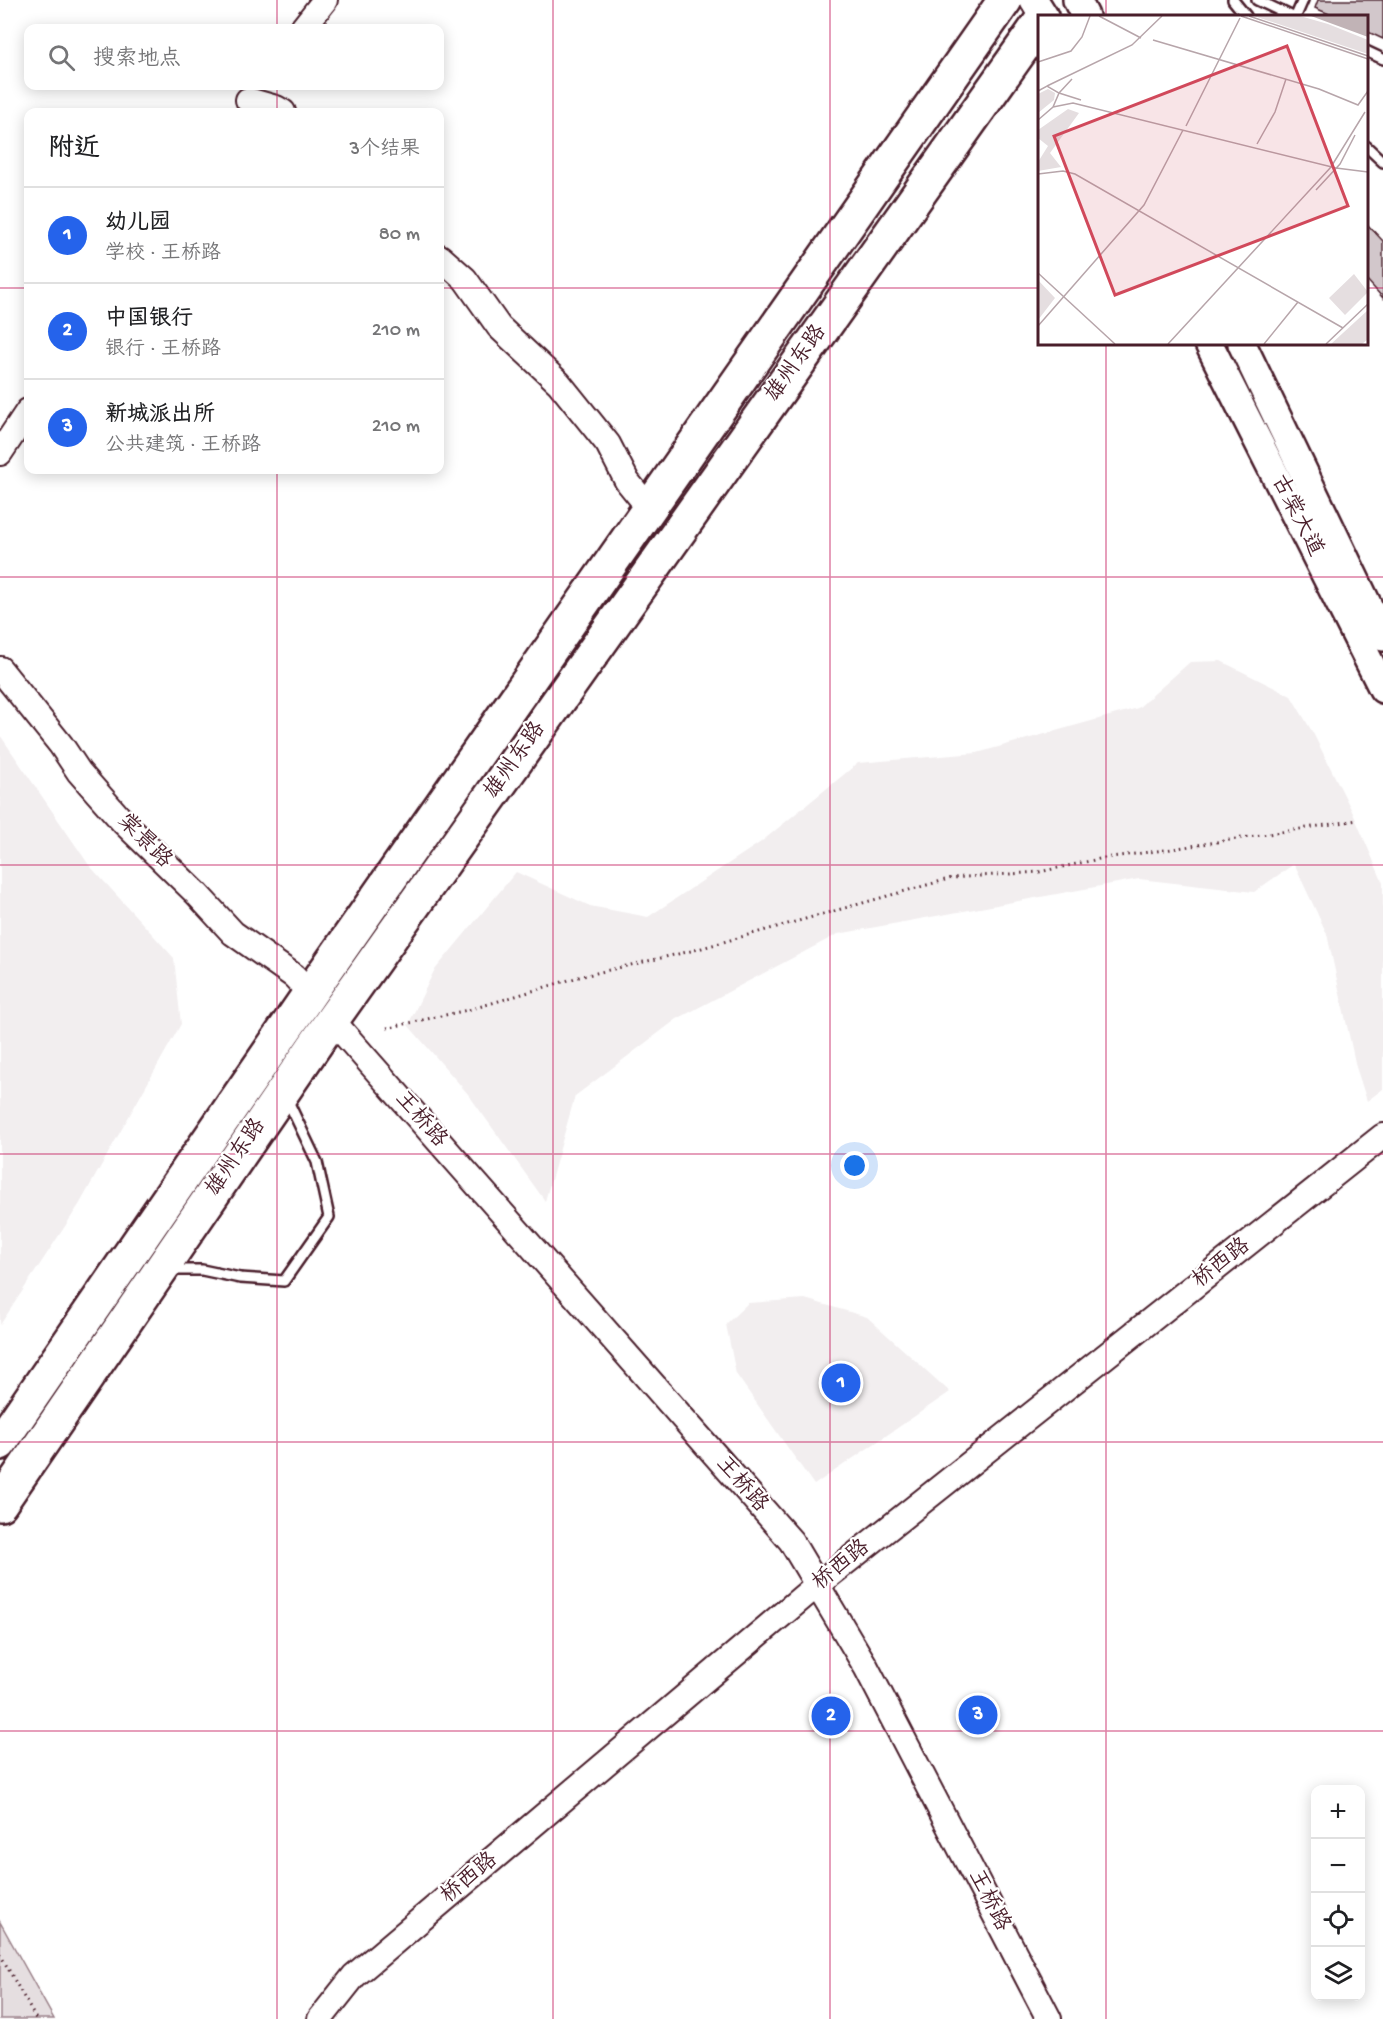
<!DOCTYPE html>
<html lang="zh">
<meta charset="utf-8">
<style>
:root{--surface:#fff;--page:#f2f2f2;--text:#202124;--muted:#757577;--line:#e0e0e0;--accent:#2563eb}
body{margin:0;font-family:"Gochi Hand","LXGW WenKai TC",sans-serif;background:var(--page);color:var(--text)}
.controls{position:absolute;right:18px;bottom:18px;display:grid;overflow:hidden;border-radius:12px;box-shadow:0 3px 15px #0003}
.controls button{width:54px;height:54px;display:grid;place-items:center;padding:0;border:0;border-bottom:2px solid var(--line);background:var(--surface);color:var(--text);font:30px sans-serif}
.you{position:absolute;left:855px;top:1166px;width:21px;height:21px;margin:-15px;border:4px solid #fff;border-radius:50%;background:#1a73e8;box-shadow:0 0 0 9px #1a73e833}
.badge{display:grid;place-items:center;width:39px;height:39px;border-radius:50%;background:var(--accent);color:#fff;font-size:20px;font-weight:700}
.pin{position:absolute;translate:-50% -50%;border:3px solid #fff;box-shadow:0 2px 6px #0006}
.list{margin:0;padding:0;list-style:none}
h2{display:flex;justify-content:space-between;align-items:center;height:78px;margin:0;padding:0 24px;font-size:26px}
h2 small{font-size:20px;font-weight:400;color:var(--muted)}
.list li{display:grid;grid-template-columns:39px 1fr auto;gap:18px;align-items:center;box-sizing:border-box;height:96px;padding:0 24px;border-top:2px solid var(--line)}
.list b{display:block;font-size:22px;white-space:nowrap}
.list p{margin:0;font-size:20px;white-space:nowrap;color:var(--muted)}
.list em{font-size:20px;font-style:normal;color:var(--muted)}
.icon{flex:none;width:33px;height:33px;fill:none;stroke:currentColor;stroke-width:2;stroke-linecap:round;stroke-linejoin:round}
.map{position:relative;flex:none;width:1383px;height:2019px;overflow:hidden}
.search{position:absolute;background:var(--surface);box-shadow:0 3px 15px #0003;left:24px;top:24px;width:420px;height:66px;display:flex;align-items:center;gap:15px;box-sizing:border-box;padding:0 21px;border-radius:12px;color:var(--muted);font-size:22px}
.panel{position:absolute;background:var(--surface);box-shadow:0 3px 15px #0003;left:24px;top:108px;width:420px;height:366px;border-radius:12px}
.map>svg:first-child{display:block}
.built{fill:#f2eeef}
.green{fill:#e5dee0;stroke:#987e86;stroke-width:1.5}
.building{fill:#d2c7cb;stroke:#4a1f2b;stroke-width:1.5}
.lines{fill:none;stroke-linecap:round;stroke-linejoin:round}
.service-casing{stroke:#4a1f2b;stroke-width:14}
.tertiary-casing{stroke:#4a1f2b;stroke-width:28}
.secondary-casing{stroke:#4a1f2b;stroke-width:32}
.trunk-casing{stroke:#4a1f2b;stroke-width:38}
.path{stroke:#4a1f2b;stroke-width:3;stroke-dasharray:1.5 4.5;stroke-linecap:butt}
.service{stroke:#fff;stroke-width:9}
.tertiary{stroke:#fff;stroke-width:24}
.secondary{stroke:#fff;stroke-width:27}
.trunk{stroke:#fff;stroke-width:33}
.grid{fill:none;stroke:#c2185b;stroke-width:1.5;stroke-opacity:0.55}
.labels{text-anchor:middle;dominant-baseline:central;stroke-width:4.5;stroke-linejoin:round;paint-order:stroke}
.street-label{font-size:22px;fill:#4a1f2b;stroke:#fff}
.inset-road{fill:none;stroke:#b7a5aa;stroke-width:1.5}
.view{fill:#d1495b;fill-opacity:0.15;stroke:#d1495b;stroke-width:3}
.inset-edge{fill:none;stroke:#4a1f2b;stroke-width:3}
</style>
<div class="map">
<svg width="1383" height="2019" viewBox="0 0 1383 2019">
<rect width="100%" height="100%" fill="#fff"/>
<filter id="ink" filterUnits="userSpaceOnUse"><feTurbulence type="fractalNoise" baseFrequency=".0167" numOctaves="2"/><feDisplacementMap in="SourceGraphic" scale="12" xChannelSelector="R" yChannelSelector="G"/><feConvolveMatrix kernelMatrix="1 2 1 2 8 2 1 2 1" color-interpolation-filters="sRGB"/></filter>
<g filter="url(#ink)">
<g class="built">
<path d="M 1221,661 L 1291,696 L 1313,733 L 1352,811 L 1383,883 L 1383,1089 L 1367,1101 L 1356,1067 L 1327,934 L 1294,864 L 1254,892 L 1139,879 L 838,934 L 677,1019 L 575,1096 L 545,1201 L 468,1094 L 408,1025 L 434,971 L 516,872 L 590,906 L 648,917 L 761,842 L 858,763 L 977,753 L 1138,708 L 1190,662 Z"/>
<path d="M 0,735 L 89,865 L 174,958 L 181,1024 L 79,1205 L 0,1325 Z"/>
<path d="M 805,1299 L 867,1317 L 950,1392 L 814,1485 L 736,1374 L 726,1324 L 748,1303 Z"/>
</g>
<path class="green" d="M 0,1922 L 54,2019 L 0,2019 Z"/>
<g class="building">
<path d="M 1318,0 L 1383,0 L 1383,39 L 1366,31 L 1366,16 L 1334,16 L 1315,8 Z"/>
<path d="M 1366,223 L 1383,241 L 1383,298 L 1366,279 Z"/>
</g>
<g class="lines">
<defs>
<g id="service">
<path d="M 1233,0 L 1246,16"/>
<path d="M 1257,0 L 1291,16"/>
<path d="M 1296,16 L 1303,0"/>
<path d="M 1366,51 L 1383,59"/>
<path d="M 1366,146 L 1383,162"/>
<path d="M 169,1270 L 202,1270 L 240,1278 L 284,1281 L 329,1217 L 317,1162 L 286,1097"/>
</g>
<g id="tertiary">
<path d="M 303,28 L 325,0"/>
<path d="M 248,100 L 276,108 L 283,112"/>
<path d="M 440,257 L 465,279 L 499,327 L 559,383 L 608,444 L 627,481 L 649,508"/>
<path d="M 0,453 L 28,411"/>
<path d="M 0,669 L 61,745 L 79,772 L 124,823 L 197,894 L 233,933 L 294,976 L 310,993"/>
<path d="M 332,1020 L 791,1541 L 866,1667 L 1049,2019"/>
<path d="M 320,2019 L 354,1976 L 817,1585 L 1383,1136"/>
</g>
<g id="secondary">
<path d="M 1034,0 L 1044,16"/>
<path d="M 1077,0 L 1085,16"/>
<path d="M 1209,344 L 1383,689"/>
<path d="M 1242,344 L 1383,637"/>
</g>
<g id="trunk">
<path d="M 0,1443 L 310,993 L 1005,0"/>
<path d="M 0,1504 L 332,1020 L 1040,23"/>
</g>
</defs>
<use href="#service" class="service-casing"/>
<use href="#tertiary" class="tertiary-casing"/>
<use href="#secondary" class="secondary-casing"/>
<use href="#trunk" class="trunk-casing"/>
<g class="path">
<path d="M 387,1028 L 472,1009 L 579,977 L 691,951 L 952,878 L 1039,872 L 1104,858 L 1165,850 L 1358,820"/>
<path d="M 0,1954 L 36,2019"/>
</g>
<use href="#service" class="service"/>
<use href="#tertiary" class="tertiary"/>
<use href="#secondary" class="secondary"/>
<use href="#trunk" class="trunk"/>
</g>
</g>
<path class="grid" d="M 277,0 L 277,28M 553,0 L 553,2019M 830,0 L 830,2019M 1106,0 L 1106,16M 277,86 L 277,112M 0,288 L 28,288M 440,288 L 1040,288M 1366,288 L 1383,288M 1106,344 L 1106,2019M 277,470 L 277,2019M 0,577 L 1383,577M 0,865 L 1383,865M 0,1154 L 1383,1154M 0,1442 L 1383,1442M 0,1731 L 1383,1731"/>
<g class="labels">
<g class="street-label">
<text transform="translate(797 364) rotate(-55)">雄州东路</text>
<text transform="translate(1296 516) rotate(63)">古棠大道</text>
<text transform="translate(516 761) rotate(-55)">雄州东路</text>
<text transform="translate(144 842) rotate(45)">棠景路</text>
<text transform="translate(420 1120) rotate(49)">王桥路</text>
<text transform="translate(237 1158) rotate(-56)">雄州东路</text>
<text transform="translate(1222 1264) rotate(-38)">桥西路</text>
<text transform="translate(741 1485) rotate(49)">王桥路</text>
<text transform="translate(842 1566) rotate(-39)">桥西路</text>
<text transform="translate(470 1879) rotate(-40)">桥西路</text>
<text transform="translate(988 1901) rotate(63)">王桥路</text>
</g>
</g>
<g transform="translate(1038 15)">
<rect width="330" height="330" fill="#fff"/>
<path d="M 216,1 L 262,1 L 290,9 L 330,25 L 330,39 ZM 10,74 L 17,78 L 16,85 L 0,98 L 0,79 ZM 30,94 L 41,98 L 12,138 L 23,152 L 0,156 L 0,147 L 10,131 L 0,123 L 0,115 ZM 316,259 L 330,277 L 307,300 L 291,283 ZM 0,265 L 17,283 L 0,305 ZM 330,295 L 330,324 L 324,329 L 293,329 Z" fill="#e5dee0"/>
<path d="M 267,1 L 330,1 L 330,22 L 273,1 Z" fill="#c1b3b6"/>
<path class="inset-road" d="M 61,1 L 103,23M 203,1 L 330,44M 211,1 L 330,41M 115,25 L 281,74 L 320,90 L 330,76M 0,47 L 33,36 L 44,22 L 52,1M 9,71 L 94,30 L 124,1M 0,76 L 9,71 L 21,78 L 15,92 L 0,105M 21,78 L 34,64M 21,78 L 43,85M 15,92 L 35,88 L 298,153 L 330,157M 148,111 L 202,3M 219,129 L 237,97 L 248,64M 0,159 L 25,156 L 37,159 L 305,313M 278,175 L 302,149 L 317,120M 0,258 L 77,329M 0,311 L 106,190 L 145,115M 130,329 L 293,152 L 327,97M 226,329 L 260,287M 288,329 L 330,289"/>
<path class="view" d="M 249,31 L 310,191 L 77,280 L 16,121 Z"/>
<rect width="330" height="330" class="inset-edge"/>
</g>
</svg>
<div class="controls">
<button>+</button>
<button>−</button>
<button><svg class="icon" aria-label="locate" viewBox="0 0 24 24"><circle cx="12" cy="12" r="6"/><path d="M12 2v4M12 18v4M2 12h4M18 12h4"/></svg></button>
<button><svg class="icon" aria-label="layers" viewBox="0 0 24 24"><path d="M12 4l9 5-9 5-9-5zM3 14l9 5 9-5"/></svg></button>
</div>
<div class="you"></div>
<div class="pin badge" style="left:841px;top:1383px">1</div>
<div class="pin badge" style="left:831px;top:1716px">2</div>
<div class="pin badge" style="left:978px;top:1715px">3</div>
<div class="search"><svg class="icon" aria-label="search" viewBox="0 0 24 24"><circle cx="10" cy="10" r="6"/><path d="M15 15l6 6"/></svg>搜索地点</div>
<section class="panel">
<h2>附近<small>3个结果</small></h2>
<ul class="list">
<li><span class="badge">1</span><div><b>幼儿园</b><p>学校 · 王桥路</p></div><em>80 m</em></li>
<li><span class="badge">2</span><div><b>中国银行</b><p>银行 · 王桥路</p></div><em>210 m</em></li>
<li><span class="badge">3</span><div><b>新城派出所</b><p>公共建筑 · 王桥路</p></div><em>210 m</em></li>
</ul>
</section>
</div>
